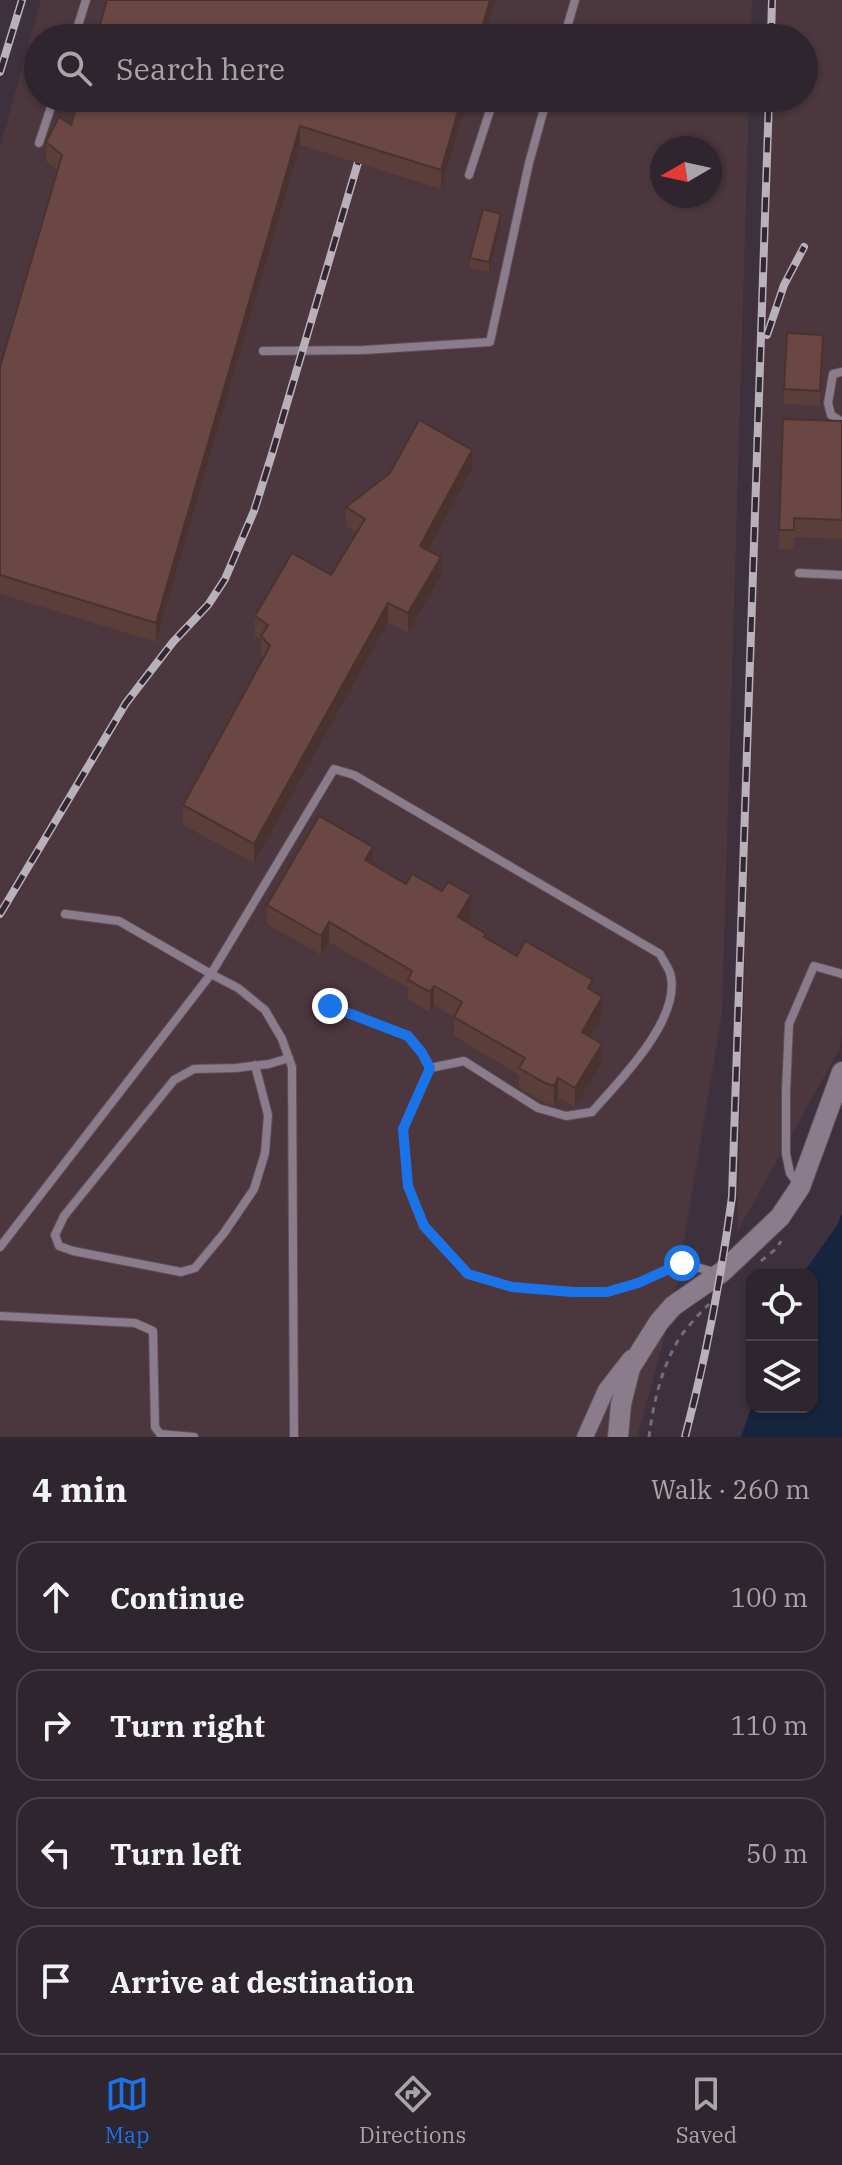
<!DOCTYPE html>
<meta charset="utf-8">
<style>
:root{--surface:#2e252e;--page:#3a313a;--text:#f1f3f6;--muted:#a7a5aa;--line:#49424a;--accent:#1a73e8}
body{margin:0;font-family:"IBM Plex Serif",serif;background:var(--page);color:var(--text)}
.controls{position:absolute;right:24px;bottom:24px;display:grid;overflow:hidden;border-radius:16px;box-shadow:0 2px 6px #0004}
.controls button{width:72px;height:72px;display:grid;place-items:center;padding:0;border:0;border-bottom:2px solid var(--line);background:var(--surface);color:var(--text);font:40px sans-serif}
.compass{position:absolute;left:650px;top:136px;width:72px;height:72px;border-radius:50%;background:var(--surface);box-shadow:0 2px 6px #0004;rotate:261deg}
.stop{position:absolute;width:24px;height:24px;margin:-18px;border:6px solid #1a73e8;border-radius:50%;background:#fff}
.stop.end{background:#1a73e8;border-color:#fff;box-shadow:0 2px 8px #0008}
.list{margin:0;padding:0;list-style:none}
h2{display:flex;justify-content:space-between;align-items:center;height:104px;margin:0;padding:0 32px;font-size:34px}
h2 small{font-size:26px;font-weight:400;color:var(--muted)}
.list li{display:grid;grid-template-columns:52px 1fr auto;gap:24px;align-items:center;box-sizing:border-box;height:112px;margin:0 16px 16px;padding:0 16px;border:2px solid var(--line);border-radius:24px}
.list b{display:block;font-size:30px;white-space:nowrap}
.list em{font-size:26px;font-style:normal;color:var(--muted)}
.icon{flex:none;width:44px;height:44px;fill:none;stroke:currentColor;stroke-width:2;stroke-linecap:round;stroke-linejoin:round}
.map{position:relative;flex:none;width:842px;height:1437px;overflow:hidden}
.search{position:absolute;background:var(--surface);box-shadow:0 2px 6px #0004;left:24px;right:24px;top:24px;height:88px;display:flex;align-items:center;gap:20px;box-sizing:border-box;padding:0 28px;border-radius:44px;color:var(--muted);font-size:30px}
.sheet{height:616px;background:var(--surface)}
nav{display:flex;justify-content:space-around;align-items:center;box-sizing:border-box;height:112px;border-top:2px solid var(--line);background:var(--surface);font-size:22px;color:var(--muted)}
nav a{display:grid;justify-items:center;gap:4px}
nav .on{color:var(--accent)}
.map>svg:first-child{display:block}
.industrial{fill:#4b373d;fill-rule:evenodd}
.water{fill:#16253d}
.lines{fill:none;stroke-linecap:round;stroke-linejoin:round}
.lane-casing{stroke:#5a505b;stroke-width:10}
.street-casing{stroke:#5a505b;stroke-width:18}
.secondary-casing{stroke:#5a505b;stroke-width:22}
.path{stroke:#766c77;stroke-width:3;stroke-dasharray:6 6;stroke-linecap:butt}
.lane{stroke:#8a7c8a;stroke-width:8}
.street{stroke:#8a7c8a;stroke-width:16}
.secondary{stroke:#8a7c8a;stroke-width:20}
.rail-casing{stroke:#b9b1ba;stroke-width:8}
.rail{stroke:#332734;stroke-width:5;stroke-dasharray:15;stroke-linecap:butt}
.wall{fill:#5b3d3a}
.shaded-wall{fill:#4a322f}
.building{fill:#6a4743;stroke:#4a322f;stroke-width:2}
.route{stroke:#1a73e8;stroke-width:10}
</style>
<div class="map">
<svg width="842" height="1437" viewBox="0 0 842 1437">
<rect width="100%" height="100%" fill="#3d313e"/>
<g class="industrial">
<path d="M 41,0 L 752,0 L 751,38 L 38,38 L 38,98 L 749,98 L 722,1013 L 673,1306 L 637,1437 L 0,1437 L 0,147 ZM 662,148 L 710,148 L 710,196 L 662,196 Z"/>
<path d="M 773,0 L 842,0 L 842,1038 L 839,1050 L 737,1232 L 770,98 L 804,98 L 804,38 L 772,38 Z"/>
</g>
<path class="water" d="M 842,1213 L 842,1437 L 741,1437 L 752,1406 L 812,1407 L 812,1275 L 802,1275 L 838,1224 Z"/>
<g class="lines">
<defs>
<g id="lane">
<path d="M 74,38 L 86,0"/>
<path d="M 564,38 L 575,0"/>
<path d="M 39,143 L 54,98"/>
<path d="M 469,175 L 494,98"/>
<path d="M 263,351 L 364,350 L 490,342 L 529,163 L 547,98"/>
<path d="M 842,372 L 833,374 L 828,403 L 831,415 L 842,422"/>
<path d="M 799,573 L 842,575"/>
<path d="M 65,914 L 119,921 L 211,974 L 238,988 L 265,1010 L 282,1039 L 292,1067 L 294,1437"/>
<path d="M 330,1006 L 408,1036 L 422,1053 L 430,1068"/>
<path d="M 255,1065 L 268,1115 L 265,1153 L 254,1189 L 224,1233 L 195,1268 L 181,1272 L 73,1251 L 59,1246 L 55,1235 L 64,1216 L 174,1080 L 194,1069 L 236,1068 L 269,1064 L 289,1058"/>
<path d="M 430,1068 L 403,1129 L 408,1186 L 424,1226 L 468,1274 L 512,1287 L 573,1292 L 607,1292 L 638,1283 L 682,1263 L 714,1272"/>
<path d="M 798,1184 L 790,1173 L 786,1154 L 786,1092 L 789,1024 L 814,966 L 842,974"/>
<path d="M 0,1247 L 211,974 L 334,769 L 354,775 L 660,954 C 663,961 670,969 671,977 C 679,1022 619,1081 592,1112 L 566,1116 L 538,1108 L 464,1061 L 430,1068"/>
<path d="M 0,1316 L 135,1323 L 153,1331 L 155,1427 L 160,1434 L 194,1437"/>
</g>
<path id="street" d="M 585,1437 L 606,1390 L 631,1358"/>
<path id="secondary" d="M 618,1437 L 621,1404 L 630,1368 L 659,1322 L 673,1306 L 722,1272 L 780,1217 L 800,1187 L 842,1072"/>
</defs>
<use href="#lane" class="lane-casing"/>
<use href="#street" class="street-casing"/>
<use href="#secondary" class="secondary-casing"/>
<g class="path">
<path d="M 761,1261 L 777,1248 L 781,1241"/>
<path d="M 649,1437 C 653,1403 663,1361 683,1333 C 691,1323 700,1313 709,1304"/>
</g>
<use href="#lane" class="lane"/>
<use href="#street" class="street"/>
<use href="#secondary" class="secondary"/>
<defs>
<g id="rail">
<path d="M 771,38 L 772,0"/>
<path d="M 0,72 L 22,0"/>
<path d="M 767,335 L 784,285 L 804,247"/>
<path d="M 0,914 L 126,703 L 173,642 L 208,605 L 225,579 L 254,511 L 272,454 L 377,98"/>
<path d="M 685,1437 C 706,1358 721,1278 732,1197 L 769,98"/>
</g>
</defs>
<use href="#rail" class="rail-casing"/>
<use href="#rail" class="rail"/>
</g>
<g class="wall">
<path d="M 79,98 L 468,98 L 441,189 L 300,145 L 156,642 L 0,594 L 0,367 L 58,171 L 46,161 L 46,142 L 71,125 Z"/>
<path d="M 501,224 L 489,272 L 470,268 L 470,258 Z"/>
<path d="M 823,350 L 820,406 L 784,404 L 784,389 Z"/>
<path d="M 842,421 L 842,539 L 794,537 L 794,550 L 779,549 L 779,530 Z"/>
<path d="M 472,469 L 428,550 L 441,576 L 408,633 L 388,622 L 254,863 L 183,825 L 183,805 L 263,658 L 261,656 L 261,640 L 255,636 L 255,616 L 331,575 L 356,533 L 346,526 L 346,507 Z"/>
<path d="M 373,864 L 406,884 L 471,915 L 466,922 L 486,938 L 517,956 L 593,991 L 602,1016 L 590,1037 L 602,1063 L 575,1107 L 558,1098 L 554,1105 L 545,1103 L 519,1088 L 519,1075 L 454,1036 L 454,1017 L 434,1005 L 430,1012 L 408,999 L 408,988 L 329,942 L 321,955 L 267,924 L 267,905 Z"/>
</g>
<g class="shaded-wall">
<path d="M 490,0 L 496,0 L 485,38 L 479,38 Z"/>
<path d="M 462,98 L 468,98 L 441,189 L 441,170 Z"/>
<path d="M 300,126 L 300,145 L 156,642 L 156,623 Z"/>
<path d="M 501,214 L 501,224 L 489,272 L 489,262 Z"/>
<path d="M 472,450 L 472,469 L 420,565 L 420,546 Z"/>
<path d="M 441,557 L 441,576 L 408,633 L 408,613 Z"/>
<path d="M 388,603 L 388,622 L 254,863 L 254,844 Z"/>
<path d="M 373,847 L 373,867 L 365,860 Z"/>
<path d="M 471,895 L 471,915 L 458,937 L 458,917 Z"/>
<path d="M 329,922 L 329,942 L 321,955 L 321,936 Z"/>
<path d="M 434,986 L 434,1005 L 430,1012 L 430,992 Z"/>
<path d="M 602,997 L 602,1016 L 582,1051 L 582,1032 Z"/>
<path d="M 602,1044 L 602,1063 L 575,1107 L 575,1088 Z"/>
<path d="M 558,1078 L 558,1098 L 554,1105 L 554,1086 Z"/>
</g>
<g class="building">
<path d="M 107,0 L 490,0 L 479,38 L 96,38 Z"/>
<path d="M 79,98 L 462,98 L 441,170 L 300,126 L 156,623 L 0,575 L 0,367 L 62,155 L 46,142 L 59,117 L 71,125 Z"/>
<path d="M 483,209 L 501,214 L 489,262 L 470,258 Z"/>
<path d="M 787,333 L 823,335 L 820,391 L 784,389 Z"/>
<path d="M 783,419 L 842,421 L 842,520 L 794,518 L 794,530 L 779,530 Z"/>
<path d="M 419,420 L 472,450 L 420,546 L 441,557 L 408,613 L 388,603 L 254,844 L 183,805 L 270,646 L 261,636 L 268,625 L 255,616 L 292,553 L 331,575 L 365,519 L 346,507 L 390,473 Z"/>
<path d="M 319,816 L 373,847 L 365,860 L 406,884 L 412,874 L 442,891 L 448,882 L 471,895 L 458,917 L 486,934 L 484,937 L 517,956 L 525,941 L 593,980 L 588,988 L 602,997 L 582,1032 L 602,1044 L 575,1088 L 558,1078 L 554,1086 L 545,1083 L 519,1068 L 525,1058 L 454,1017 L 462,1002 L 434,986 L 430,992 L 408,980 L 412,971 L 329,922 L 321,936 L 267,905 Z"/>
</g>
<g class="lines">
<path class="route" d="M 330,1006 L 408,1036 L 422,1053 L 430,1068 L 403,1129 L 408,1186 L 424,1226 L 468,1274 L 512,1287 L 573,1292 L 607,1292 L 638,1283 L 682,1263"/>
</g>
</svg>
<div class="controls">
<button><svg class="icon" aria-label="locate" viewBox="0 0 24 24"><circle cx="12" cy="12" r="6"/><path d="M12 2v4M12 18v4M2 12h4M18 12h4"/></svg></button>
<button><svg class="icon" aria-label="layers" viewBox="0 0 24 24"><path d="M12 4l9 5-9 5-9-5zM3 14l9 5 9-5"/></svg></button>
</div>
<svg class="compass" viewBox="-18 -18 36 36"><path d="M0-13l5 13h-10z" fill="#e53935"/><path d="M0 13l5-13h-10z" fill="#a7a5aa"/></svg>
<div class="stop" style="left:682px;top:1263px"></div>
<div class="stop end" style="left:330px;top:1006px"></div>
<div class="search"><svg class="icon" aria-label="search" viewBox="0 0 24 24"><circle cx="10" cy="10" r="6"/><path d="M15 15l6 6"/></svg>Search here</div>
</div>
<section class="sheet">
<h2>4 min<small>Walk · 260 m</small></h2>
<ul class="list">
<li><svg class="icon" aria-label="ahead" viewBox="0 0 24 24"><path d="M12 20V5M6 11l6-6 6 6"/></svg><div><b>Continue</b></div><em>100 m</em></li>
<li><svg class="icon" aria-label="right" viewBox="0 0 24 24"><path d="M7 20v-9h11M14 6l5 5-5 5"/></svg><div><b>Turn right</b></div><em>110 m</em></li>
<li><svg class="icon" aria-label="left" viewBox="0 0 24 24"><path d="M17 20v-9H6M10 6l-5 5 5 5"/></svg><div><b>Turn left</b></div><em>50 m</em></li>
<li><svg class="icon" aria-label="arrive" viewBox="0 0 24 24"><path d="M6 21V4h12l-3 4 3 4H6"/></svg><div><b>Arrive at destination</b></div></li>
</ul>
</section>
<nav>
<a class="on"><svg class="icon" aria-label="map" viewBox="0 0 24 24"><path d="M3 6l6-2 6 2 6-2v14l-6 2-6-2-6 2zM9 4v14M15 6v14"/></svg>Map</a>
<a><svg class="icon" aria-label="directions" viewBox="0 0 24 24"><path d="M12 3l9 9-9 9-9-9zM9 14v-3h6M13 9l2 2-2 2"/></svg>Directions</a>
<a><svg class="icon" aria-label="saved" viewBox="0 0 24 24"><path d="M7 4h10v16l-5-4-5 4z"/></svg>Saved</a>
</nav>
